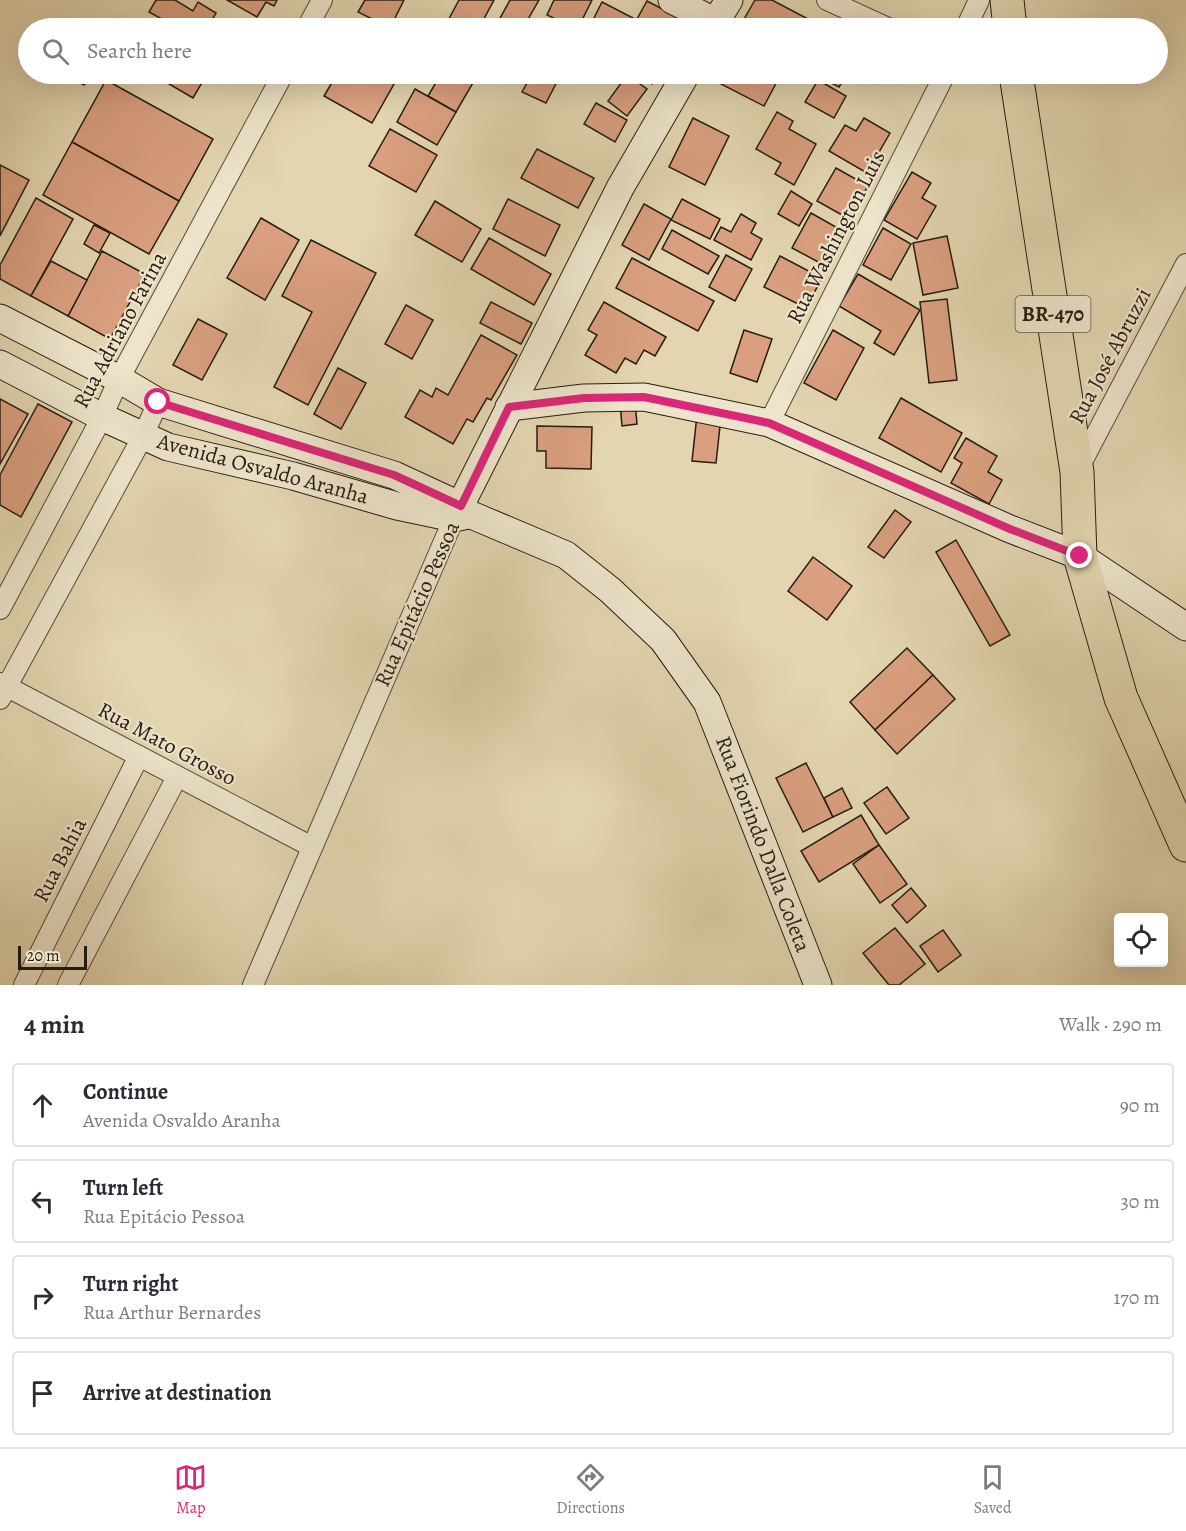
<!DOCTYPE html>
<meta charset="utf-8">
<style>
:root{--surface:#fff;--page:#f7f7f7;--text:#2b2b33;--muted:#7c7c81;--line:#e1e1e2;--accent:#db2777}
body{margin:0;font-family:Alegreya,serif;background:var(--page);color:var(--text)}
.controls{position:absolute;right:18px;bottom:18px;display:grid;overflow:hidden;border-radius:6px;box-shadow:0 6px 24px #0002}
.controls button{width:54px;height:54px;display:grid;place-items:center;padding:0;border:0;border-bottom:2px solid var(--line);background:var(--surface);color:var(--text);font:30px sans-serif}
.scale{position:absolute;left:18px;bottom:15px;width:69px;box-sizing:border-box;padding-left:6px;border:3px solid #281c11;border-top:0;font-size:16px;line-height:21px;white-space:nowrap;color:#281c11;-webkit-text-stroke:4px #ece4cb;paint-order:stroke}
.stop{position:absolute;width:18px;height:18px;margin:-14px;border:4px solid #db2777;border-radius:50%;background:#fff}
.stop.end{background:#db2777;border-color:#fff;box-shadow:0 2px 6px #0008}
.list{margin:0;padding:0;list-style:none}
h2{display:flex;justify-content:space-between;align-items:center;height:78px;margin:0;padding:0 24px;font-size:26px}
h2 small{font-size:20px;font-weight:400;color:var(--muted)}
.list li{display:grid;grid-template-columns:39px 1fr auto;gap:18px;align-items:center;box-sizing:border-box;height:84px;margin:0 12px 12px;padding:0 12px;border:2px solid var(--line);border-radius:6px}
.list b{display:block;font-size:22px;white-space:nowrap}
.list p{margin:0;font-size:20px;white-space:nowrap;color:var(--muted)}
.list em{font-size:20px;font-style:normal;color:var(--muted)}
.icon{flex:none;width:33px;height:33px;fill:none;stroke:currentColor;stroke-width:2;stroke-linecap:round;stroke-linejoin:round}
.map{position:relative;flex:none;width:1186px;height:985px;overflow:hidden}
.search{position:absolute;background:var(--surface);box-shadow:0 6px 24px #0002;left:18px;right:18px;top:18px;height:66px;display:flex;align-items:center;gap:15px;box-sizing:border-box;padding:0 21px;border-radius:33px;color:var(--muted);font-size:22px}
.sheet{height:462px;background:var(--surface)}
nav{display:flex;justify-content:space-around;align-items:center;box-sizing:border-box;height:84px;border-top:2px solid var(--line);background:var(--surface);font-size:16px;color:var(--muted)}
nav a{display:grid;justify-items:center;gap:3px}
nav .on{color:var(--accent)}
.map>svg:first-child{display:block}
.building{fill:#d99f7e;stroke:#281c11;stroke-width:1.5}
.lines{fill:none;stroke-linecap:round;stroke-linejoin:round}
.street-casing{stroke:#564a38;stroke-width:22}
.secondary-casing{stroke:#281c11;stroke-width:29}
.highway-casing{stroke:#281c11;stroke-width:35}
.street{stroke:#ece4cb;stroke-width:20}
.secondary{stroke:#ece4cb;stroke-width:27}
.highway{stroke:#e2d5af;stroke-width:33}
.route{stroke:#db2777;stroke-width:8}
.labels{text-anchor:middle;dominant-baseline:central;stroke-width:4.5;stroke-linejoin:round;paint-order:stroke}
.shield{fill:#ece4cb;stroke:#635849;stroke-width:1.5}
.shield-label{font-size:21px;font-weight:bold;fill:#281c11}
.street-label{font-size:22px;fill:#281c11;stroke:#ece4cb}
</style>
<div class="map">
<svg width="1186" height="985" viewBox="0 0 1186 985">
<rect width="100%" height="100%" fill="#e2d5af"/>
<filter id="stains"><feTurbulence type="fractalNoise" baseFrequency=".00333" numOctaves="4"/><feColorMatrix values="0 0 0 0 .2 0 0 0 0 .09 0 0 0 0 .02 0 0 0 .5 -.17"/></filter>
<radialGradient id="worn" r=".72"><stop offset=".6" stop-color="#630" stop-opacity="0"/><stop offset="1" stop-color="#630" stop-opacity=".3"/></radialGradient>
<g class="building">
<path d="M 156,0 L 175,0 L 193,11 L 198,2 L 216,13 L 208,27 L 211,28 L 178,28 L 149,12 Z"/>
<path d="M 227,0 L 277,0 L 274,6 L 266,2 L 257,17 Z"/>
<path d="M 365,0 L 404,0 L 390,28 L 358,12 Z"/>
<path d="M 459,0 L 494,0 L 479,28 L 444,28 Z"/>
<path d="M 510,0 L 539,0 L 523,28 L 510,28 L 498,22 Z"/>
<path d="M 554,0 L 592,0 L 578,28 L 574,28 L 547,15 Z"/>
<path d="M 755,0 L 772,0 L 825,28 L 739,28 Z"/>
<path d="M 647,1 L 685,21 L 681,28 L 632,28 Z"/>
<path d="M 602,2 L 635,19 L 630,28 L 589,28 Z"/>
<path d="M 359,20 L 375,28 L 354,28 Z"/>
<path d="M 65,74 L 91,74 L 84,85 Z"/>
<path d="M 152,74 L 207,74 L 193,98 Z"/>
<path d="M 337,74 L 375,74 L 394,84 L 372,123 L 324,96 Z"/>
<path d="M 441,74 L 461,74 L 474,81 L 456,112 L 428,96 Z"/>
<path d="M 532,74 L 561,74 L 546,103 L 522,92 Z"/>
<path d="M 632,74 L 658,74 L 652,84 Z"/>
<path d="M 721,74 L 781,74 L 764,106 L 717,82 Z"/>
<path d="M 814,74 L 847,74 L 839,87 Z"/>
<path d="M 627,75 L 647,89 L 627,116 L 608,101 Z"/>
<path d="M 106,80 L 213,139 L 179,201 L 72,142 Z"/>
<path d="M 818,80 L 846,96 L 834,118 L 805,102 Z"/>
<path d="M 415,89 L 456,112 L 437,145 L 397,122 Z"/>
<path d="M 596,103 L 627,120 L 615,142 L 584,124 Z"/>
<path d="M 777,112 L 793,121 L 789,129 L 816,144 L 794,185 L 775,174 L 781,163 L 756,149 Z"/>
<path d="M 693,118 L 729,136 L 705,185 L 669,167 Z"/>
<path d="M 864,118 L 890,133 L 867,173 L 829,151 L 845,125 L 856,131 Z"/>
<path d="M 390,129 L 437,155 L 416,192 L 369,166 Z"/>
<path d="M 72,142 L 179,201 L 149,254 L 43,195 Z"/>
<path d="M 537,149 L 594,178 L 578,208 L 521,178 Z"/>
<path d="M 0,165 L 29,180 L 0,236 Z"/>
<path d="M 836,168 L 868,186 L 849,219 L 817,201 Z"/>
<path d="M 912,172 L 931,183 L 922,198 L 936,206 L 917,239 L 884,220 Z"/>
<path d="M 791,191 L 812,204 L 799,226 L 778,214 Z"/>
<path d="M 36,198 L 73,219 L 31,296 L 0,279 L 0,265 Z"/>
<path d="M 508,199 L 560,225 L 545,256 L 493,229 Z"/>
<path d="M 682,199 L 720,219 L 710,239 L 671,220 Z"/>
<path d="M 435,201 L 481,229 L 462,262 L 415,235 Z"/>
<path d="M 644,204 L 671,219 L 649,260 L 622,245 Z"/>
<path d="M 811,213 L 843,231 L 824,265 L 792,248 Z"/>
<path d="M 741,214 L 756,223 L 751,233 L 762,239 L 751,260 L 714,240 L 721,227 L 731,232 Z"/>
<path d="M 261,218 L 299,240 L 265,300 L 227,278 Z"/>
<path d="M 94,225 L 110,233 L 99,253 L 84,244 Z"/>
<path d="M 883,228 L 911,244 L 891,280 L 863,265 Z"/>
<path d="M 672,230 L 719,256 L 708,274 L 662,249 Z"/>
<path d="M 947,236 L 958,288 L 923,295 L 913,243 Z"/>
<path d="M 489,238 L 551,274 L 534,305 L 471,269 Z"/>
<path d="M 311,240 L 376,273 L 308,405 L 274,387 L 312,312 L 282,296 Z"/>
<path d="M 102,251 L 145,274 L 110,339 L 68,316 Z"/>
<path d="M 726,255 L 752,269 L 735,301 L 709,287 Z"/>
<path d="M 780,256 L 822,278 L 806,308 L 764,287 Z"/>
<path d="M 632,258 L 714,301 L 698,331 L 616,288 Z"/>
<path d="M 51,261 L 87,280 L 68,316 L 31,296 Z"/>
<path d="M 858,274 L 920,310 L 894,355 L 874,343 L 881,331 L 839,306 Z"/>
<path d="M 947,299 L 957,380 L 929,383 L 920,302 Z"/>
<path d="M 491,302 L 532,323 L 521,344 L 480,323 Z"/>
<path d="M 604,302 L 666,337 L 655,356 L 644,350 L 636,364 L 625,358 L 616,373 L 585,355 L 597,335 L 588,330 Z"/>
<path d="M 406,305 L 433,320 L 412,359 L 385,344 Z"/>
<path d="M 198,319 L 227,334 L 202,380 L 173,365 Z"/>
<path d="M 744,330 L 772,339 L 757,382 L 730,373 Z"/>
<path d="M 833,330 L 864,348 L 836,400 L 804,383 Z"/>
<path d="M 481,335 L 517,355 L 491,400 L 487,398 L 473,422 L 467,419 L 453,444 L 405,417 L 420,390 L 432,397 L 436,388 L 448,395 Z"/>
<path d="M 338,368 L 366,383 L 341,429 L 314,414 Z"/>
<path d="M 901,398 L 962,433 L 941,472 L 879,438 Z"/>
<path d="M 0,399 L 28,414 L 0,464 Z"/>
<path d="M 635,402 L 637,424 L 622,426 L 620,403 Z"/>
<path d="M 38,404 L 72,422 L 21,517 L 0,505 L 0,475 Z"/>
<path d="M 697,415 L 721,417 L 716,463 L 692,461 Z"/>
<path d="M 537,426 L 592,427 L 591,469 L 546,468 L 546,451 L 537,451 Z"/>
<path d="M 966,438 L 997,456 L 988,472 L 1002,480 L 989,504 L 951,483 L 962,463 L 954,458 Z"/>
<path d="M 895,510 L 911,522 L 884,558 L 868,547 Z"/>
<path d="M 956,540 L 1010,635 L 990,646 L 936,552 Z"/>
<path d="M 813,557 L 852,586 L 827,620 L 788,591 Z"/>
<path d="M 907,648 L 933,675 L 875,730 L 850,702 Z"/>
<path d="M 933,675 L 955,699 L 897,754 L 875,730 Z"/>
<path d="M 806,763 L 833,817 L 803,832 L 776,778 Z"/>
<path d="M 887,787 L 909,818 L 886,834 L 864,803 Z"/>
<path d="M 842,788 L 852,808 L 833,817 L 824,798 Z"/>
<path d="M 861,815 L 879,845 L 819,882 L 801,851 Z"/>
<path d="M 879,845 L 907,884 L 880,903 L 853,864 Z"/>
<path d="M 911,888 L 926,906 L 907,923 L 892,905 Z"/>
<path d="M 895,928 L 925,964 L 899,985 L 889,985 L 863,953 Z"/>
<path d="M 943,930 L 961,955 L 938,972 L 920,946 Z"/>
</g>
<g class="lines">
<defs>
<g id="street">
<path d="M 827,0 L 888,28"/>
<path d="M 307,28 L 322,0"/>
<path d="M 966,28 L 979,0"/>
<path d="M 769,423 L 945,74"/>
<path d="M 1078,469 L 1186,264"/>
<path d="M 0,609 L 102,417 L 119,379 L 283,74"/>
<path d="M 0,683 L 312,847"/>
<path d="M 0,699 L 143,436 L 158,402"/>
<path d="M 24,985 L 139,756"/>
<path d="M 68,985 L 177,777"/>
<path d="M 253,985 L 454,518"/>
</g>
<g id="secondary">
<path d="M 672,0 L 716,22"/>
<path d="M 712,28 L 729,0"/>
<path d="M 0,318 L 119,379 L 158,402 L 394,475 L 461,506 L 469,514 L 566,555 L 610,590 L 663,640 L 707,702 L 818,985"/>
<path d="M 0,364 L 102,417 L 168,447 L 293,476 L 397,506 L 454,518 L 468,515"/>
<path d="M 509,407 L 584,398 L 644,397 L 769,423 L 1010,529 L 1080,556 L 1186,627"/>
<path d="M 454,518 L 620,188 L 686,74"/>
</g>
<g id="highway">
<path d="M 1007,0 L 1010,28"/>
<path d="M 1016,74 L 1077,472 L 1080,556 L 1121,698 L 1186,845"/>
</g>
</defs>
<use href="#street" class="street-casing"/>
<use href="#secondary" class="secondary-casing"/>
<use href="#highway" class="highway-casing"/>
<use href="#street" class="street"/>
<use href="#secondary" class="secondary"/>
<use href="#highway" class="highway"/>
</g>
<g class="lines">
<path class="route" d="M 158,402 L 394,475 L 461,506 L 509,407 L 584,398 L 644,397 L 769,423 L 1010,529 L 1080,556"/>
</g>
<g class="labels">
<rect class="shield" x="1015.5" y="296" width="75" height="36" rx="4.5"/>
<g class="shield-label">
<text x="1053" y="314">BR-470</text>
</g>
<g class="street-label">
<text transform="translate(836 237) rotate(-63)">Rua Washington Luis</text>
<text transform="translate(120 330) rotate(-62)">Rua Adriano Farina</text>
<text transform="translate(1110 356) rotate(-62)">Rua José Abruzzi</text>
<text transform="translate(263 469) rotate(15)">Avenida Osvaldo Aranha</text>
<text transform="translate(417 604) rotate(-66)">Rua Epitácio Pessoa</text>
<text transform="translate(167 744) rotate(28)">Rua Mato Grosso</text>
<text transform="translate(763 844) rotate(69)">Rua Fiorindo Dalla Coleta</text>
<text transform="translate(60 860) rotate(-63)">Rua Bahia</text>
</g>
</g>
<rect width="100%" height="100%" filter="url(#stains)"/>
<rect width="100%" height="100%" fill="url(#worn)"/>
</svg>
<div class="controls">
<button><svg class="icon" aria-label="locate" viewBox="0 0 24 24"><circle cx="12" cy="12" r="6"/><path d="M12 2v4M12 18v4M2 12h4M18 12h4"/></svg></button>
</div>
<div class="scale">20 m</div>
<div class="stop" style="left:158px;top:402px"></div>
<div class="stop end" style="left:1080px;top:556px"></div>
<div class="search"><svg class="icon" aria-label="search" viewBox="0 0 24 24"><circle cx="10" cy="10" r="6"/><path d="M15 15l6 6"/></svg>Search here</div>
</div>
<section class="sheet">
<h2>4 min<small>Walk · 290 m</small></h2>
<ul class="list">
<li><svg class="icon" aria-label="ahead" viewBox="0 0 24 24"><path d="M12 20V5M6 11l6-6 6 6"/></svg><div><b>Continue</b><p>Avenida Osvaldo Aranha</p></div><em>90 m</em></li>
<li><svg class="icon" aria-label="left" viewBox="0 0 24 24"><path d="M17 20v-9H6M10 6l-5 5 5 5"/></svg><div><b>Turn left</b><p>Rua Epitácio Pessoa</p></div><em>30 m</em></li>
<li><svg class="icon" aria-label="right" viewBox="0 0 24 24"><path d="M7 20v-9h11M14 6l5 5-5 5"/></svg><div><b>Turn right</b><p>Rua Arthur Bernardes</p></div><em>170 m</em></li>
<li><svg class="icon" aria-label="arrive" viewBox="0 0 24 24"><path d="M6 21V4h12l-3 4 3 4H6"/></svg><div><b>Arrive at destination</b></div></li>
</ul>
</section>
<nav>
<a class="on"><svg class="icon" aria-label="map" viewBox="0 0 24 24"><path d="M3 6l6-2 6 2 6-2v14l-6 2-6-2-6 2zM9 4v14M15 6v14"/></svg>Map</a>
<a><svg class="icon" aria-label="directions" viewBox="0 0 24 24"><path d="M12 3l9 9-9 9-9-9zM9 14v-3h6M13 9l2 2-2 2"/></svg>Directions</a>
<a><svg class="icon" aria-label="saved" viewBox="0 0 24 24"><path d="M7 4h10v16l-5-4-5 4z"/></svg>Saved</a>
</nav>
